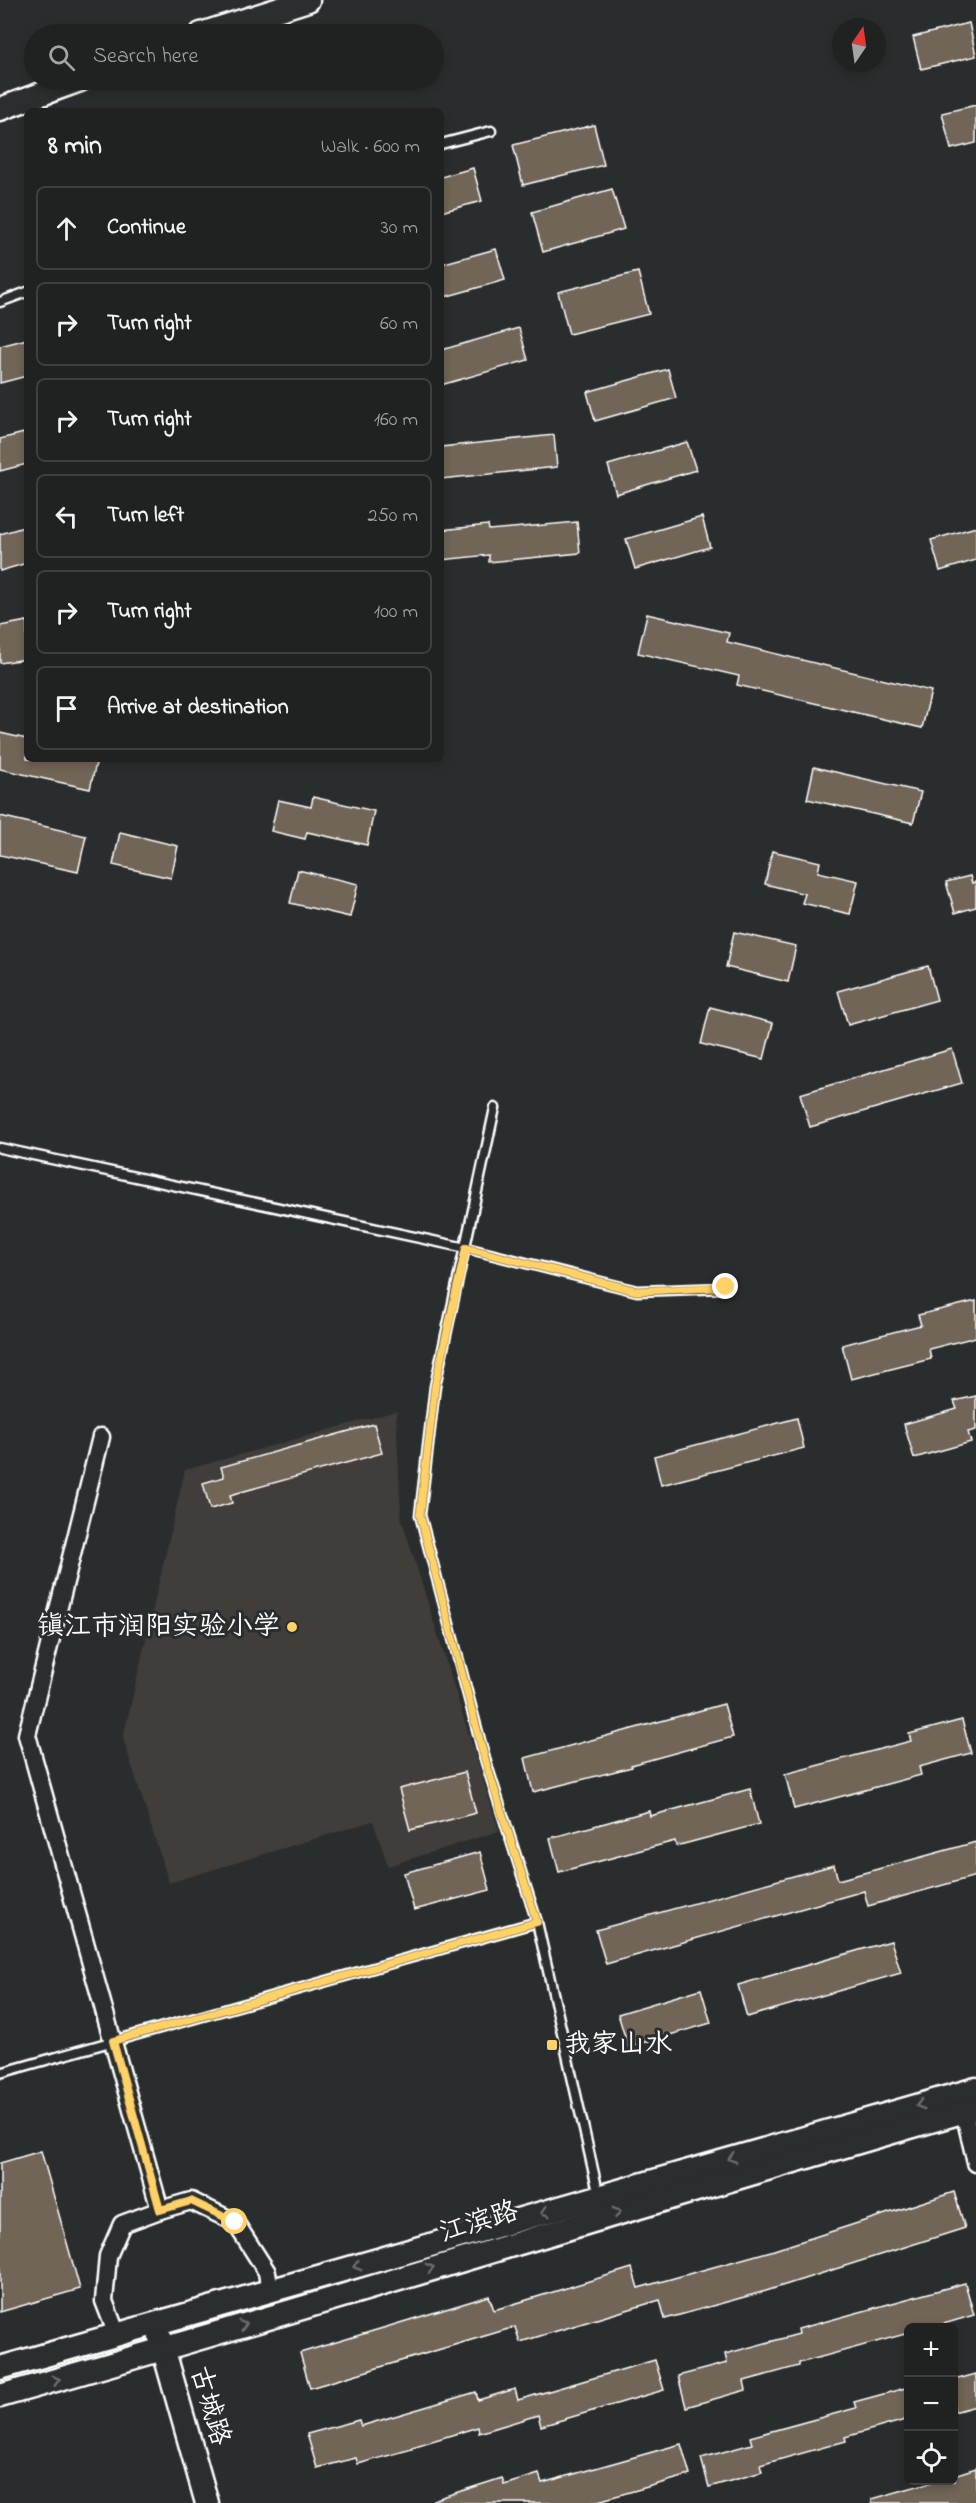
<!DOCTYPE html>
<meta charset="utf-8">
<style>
:root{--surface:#202222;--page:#2d2f2f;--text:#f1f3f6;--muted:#a2a4a5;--line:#3d3f40}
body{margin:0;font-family:"Indie Flower","LXGW WenKai TC",sans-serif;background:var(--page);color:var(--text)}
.controls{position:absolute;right:18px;bottom:18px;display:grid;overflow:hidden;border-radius:9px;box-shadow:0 3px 9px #0003}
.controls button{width:54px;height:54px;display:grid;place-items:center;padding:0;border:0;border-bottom:2px solid var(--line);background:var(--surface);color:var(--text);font:30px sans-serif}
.compass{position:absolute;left:832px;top:18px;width:54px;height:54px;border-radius:50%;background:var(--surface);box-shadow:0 3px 9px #0003;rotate:13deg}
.stop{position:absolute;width:18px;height:18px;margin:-14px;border:4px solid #ffd166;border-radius:50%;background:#fff}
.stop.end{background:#ffd166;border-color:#fff;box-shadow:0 2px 6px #0008}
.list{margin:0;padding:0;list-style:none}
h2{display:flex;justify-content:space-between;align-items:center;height:78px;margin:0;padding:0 24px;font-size:26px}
h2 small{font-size:20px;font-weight:400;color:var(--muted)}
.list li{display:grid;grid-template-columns:39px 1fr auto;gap:18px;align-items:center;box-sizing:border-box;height:84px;margin:0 12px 12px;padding:0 12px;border:2px solid var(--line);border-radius:9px}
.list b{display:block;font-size:22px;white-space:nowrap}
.list em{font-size:20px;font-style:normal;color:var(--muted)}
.icon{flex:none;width:33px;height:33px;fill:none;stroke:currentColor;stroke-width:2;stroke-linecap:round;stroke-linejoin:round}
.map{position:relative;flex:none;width:976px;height:2503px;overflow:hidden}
.search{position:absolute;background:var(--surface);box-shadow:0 3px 9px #0003;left:24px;top:24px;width:420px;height:66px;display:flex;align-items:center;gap:15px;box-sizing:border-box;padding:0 21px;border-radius:33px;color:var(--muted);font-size:22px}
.panel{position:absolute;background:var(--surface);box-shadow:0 3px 9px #0003;left:24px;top:108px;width:420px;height:654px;border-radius:9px}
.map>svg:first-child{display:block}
.built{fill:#3f3e3a}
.building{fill:#706557;stroke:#fff;stroke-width:1.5}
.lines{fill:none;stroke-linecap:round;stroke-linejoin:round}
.lane-casing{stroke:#fff;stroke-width:13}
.street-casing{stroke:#fff;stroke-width:21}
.secondary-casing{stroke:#fff;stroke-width:27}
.lane{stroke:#2a2d2e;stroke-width:8}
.street{stroke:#2a2d2e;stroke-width:16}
.secondary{stroke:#2a2d2e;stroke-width:22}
.oneway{stroke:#6a6c6d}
.route{stroke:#ffd166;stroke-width:8}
.poi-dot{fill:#ffd166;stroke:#2a2d2e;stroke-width:2}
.labels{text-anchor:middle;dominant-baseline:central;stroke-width:6;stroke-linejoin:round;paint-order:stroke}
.poi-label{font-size:27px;fill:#fff;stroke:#2a2d2e;text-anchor:end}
.street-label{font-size:27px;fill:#fff;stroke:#2a2d2e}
</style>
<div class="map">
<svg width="976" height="2503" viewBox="0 0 976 2503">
<rect width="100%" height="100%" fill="#2a2d2e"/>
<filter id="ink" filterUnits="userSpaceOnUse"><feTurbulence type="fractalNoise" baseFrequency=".0167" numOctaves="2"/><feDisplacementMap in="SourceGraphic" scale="12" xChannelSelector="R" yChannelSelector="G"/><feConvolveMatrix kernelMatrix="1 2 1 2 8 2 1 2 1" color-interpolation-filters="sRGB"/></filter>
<g filter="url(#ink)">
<path class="built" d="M 396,1411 L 401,1517 L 499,1831 L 388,1866 L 373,1821 L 169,1883 L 123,1738 L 185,1470 Z"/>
<g class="building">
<path d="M 969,23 L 976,56 L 921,69 L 913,37 Z"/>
<path d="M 976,105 L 976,143 L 951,149 L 942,113 Z"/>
<path d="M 594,125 L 604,165 L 523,185 L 513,145 Z"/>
<path d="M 473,168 L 482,201 L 441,212 L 441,177 Z"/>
<path d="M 612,189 L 624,229 L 543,252 L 532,212 Z"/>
<path d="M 496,249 L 505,280 L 441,298 L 441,264 Z"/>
<path d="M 638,272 L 649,314 L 569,334 L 558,292 Z"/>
<path d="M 519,328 L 528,360 L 441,385 L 441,350 Z"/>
<path d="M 27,339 L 27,376 L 0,383 L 0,346 Z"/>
<path d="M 668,369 L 676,398 L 595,421 L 587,392 Z"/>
<path d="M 24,433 L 27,444 L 27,464 L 0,471 L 0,439 Z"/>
<path d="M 554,435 L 557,467 L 441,479 L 441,447 Z"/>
<path d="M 687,442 L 696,470 L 616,494 L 608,465 Z"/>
<path d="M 702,517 L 710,547 L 635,569 L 626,539 Z"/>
<path d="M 577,522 L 580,553 L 489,562 L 489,555 L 441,560 L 441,530 L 488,525 L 489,530 Z"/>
<path d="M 27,526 L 27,563 L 0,571 L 0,534 Z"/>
<path d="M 976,527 L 976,560 L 940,571 L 931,540 Z"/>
<path d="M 647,614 L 729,633 L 727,642 L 931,691 L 922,728 L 737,685 L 739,676 L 638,653 Z"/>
<path d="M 27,621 L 27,659 L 0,663 L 0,626 Z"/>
<path d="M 0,733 L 27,739 L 27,759 L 97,759 L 90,789 L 0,769 Z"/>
<path d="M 814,767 L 921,792 L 913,823 L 807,799 Z"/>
<path d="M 313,797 L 374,811 L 367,845 L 307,832 L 305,839 L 271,831 L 278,800 L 311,807 Z"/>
<path d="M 0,816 L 86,836 L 78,872 L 0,855 Z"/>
<path d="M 120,832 L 178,846 L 171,878 L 113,865 Z"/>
<path d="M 772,851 L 820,862 L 818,872 L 858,881 L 850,914 L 802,903 L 805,894 L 765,884 Z"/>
<path d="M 298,870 L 358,884 L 350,917 L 290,903 Z"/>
<path d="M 970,876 L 972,883 L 976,882 L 976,907 L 955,913 L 946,882 Z"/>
<path d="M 734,932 L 796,946 L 788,982 L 726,967 Z"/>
<path d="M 928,966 L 937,1000 L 848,1025 L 838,991 Z"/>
<path d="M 710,1007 L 773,1023 L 764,1059 L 701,1044 Z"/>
<path d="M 952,1049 L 962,1083 L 810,1127 L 800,1094 Z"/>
<path d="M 976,1301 L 976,1337 L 929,1349 L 931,1359 L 851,1379 L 842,1345 L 921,1325 L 918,1315 Z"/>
<path d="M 976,1396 L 976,1430 L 968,1432 L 971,1442 L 914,1458 L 904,1424 L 957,1409 L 954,1401 Z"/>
<path d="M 797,1418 L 804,1448 L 661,1485 L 654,1456 Z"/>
<path d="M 374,1424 L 382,1453 L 230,1495 L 232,1503 L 210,1509 L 203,1483 L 224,1477 L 221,1467 Z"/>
<path d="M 724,1704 L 733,1737 L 631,1765 L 632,1767 L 533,1792 L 525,1758 Z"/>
<path d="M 962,1720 L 971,1753 L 919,1767 L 921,1775 L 794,1809 L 785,1774 L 911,1741 L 909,1734 Z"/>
<path d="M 465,1772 L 476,1813 L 410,1830 L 399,1789 Z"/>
<path d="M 750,1789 L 759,1824 L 676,1846 L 675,1841 L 559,1872 L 550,1838 L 649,1811 L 650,1816 Z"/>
<path d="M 976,1842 L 976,1876 L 868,1906 L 864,1891 L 606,1964 L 596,1930 L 834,1865 L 838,1880 Z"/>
<path d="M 480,1852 L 490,1890 L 414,1910 L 404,1873 Z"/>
<path d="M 891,1941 L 901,1973 L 747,2017 L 738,1985 Z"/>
<path d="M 701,1989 L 711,2023 L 628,2047 L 618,2014 Z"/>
<path d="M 41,2151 L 80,2289 L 0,2312 L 0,2163 Z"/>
<path d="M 954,2192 L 965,2228 L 766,2291 L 665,2319 L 660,2300 L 520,2342 L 515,2327 L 310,2388 L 300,2353 L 489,2296 L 494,2310 L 632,2268 L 638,2288 L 771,2251 Z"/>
<path d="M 965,2283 L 974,2315 L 930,2328 L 909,2328 L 909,2333 L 799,2363 L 799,2366 L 744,2381 L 746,2390 L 686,2407 L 678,2376 L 727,2363 L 725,2354 L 799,2334 L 798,2329 Z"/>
<path d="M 655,2360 L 664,2390 L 541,2426 L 538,2415 L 479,2433 L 478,2427 L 412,2447 L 412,2449 L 358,2464 L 356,2458 L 317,2468 L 307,2434 L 359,2420 L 361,2426 L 476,2392 L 478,2400 L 515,2389 L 518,2400 Z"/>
<path d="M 976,2374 L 976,2406 L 954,2412 L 954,2380 Z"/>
<path d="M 909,2387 L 909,2419 L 845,2437 L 846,2441 L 760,2465 L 762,2472 L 709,2487 L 701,2458 L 752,2444 L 750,2437 L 856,2408 L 854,2402 Z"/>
<path d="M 681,2444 L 690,2475 L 591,2503 L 434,2503 L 433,2500 L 502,2478 L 504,2485 L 539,2474 L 542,2483 Z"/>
<path d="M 976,2468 L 976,2503 L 872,2503 L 872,2499 L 935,2481 L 954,2481 L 954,2475 Z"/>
</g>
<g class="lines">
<defs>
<g id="lane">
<path d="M 441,144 L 491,131"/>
<path d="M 0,302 L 27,292"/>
<path d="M 495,1108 L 435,1386 L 420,1515 L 485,1759 L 537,1922 L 599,2196"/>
<path d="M 0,1148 L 466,1248 L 637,1291 L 726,1288"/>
<path d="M 0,2073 L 537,1922"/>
</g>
<g id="street">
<path d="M 101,1437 L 27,1735 L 160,2210 L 122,2224 L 108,2256 L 104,2301 L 117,2335"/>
<path d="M 962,2103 L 976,2163"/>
<path d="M 160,2210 L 191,2201 L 235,2222 L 267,2272 L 270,2291"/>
</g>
<g id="secondary">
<path d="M 201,34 L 308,0"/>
<path d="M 0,109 L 80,80"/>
<path d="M 160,2337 L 207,2503"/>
<path d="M 0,2368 L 976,2089"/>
<path d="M 0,2396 C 326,2304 650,2201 976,2108"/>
</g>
</defs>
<use href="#lane" class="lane-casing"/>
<use href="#street" class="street-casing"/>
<use href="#secondary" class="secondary-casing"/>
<use href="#lane" class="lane"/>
<use href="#street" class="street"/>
<use href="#secondary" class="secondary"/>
</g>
<defs><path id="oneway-chevron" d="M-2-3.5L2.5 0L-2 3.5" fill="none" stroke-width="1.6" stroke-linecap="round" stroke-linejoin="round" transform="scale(1.5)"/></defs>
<g class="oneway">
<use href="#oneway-chevron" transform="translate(920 2105) rotate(164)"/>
<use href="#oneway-chevron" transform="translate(732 2158) rotate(164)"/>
<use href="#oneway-chevron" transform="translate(545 2212) rotate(164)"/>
<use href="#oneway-chevron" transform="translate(617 2212) rotate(-16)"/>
<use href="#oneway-chevron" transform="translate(357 2266) rotate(164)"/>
<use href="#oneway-chevron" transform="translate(430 2268) rotate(-17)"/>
<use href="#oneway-chevron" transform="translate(243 2325) rotate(-17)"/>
<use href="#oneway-chevron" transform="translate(56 2380) rotate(-16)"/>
</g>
</g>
<g class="lines" filter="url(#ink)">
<path class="route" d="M 235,2222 L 191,2201 L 160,2210 L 113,2041 L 537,1922 L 485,1760 L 420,1515 L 435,1386 L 466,1248 L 637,1291 L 726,1287"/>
</g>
<g class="poi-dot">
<circle cx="292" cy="1627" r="6"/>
<rect x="546" y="2039" width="12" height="12" rx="3"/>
</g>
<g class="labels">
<g class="poi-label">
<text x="280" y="1627">镇江市润阳实验小学</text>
<text x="564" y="2045" text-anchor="start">我家山水</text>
</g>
<g class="street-label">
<text transform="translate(479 2223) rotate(-17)">江滨路</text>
<text transform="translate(209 2406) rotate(74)">古城路</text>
</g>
</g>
</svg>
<div class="controls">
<button>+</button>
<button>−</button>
<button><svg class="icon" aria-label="locate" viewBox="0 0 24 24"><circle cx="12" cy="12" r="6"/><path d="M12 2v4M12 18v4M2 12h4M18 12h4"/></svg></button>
</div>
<svg class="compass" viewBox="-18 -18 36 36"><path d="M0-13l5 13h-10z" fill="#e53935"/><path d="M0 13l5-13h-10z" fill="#a2a4a5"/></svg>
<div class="stop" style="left:235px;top:2222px"></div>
<div class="stop end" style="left:726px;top:1287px"></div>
<div class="search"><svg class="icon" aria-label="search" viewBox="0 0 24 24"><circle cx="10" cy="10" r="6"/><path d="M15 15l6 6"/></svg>Search here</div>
<section class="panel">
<h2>8 min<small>Walk · 600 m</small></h2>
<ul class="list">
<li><svg class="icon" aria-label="ahead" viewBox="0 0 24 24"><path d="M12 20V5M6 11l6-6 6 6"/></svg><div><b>Continue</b></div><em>30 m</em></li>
<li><svg class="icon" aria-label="right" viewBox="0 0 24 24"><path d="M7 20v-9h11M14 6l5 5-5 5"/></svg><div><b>Turn right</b></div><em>60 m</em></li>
<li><svg class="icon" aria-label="right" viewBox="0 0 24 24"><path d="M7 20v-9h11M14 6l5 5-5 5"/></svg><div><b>Turn right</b></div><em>160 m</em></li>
<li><svg class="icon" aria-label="left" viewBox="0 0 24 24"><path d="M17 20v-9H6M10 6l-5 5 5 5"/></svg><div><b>Turn left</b></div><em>250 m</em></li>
<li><svg class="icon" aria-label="right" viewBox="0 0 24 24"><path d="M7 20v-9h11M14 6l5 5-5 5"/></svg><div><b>Turn right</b></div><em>100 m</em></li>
<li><svg class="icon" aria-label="arrive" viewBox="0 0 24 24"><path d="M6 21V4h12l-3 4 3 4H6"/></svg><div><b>Arrive at destination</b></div></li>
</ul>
</section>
</div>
